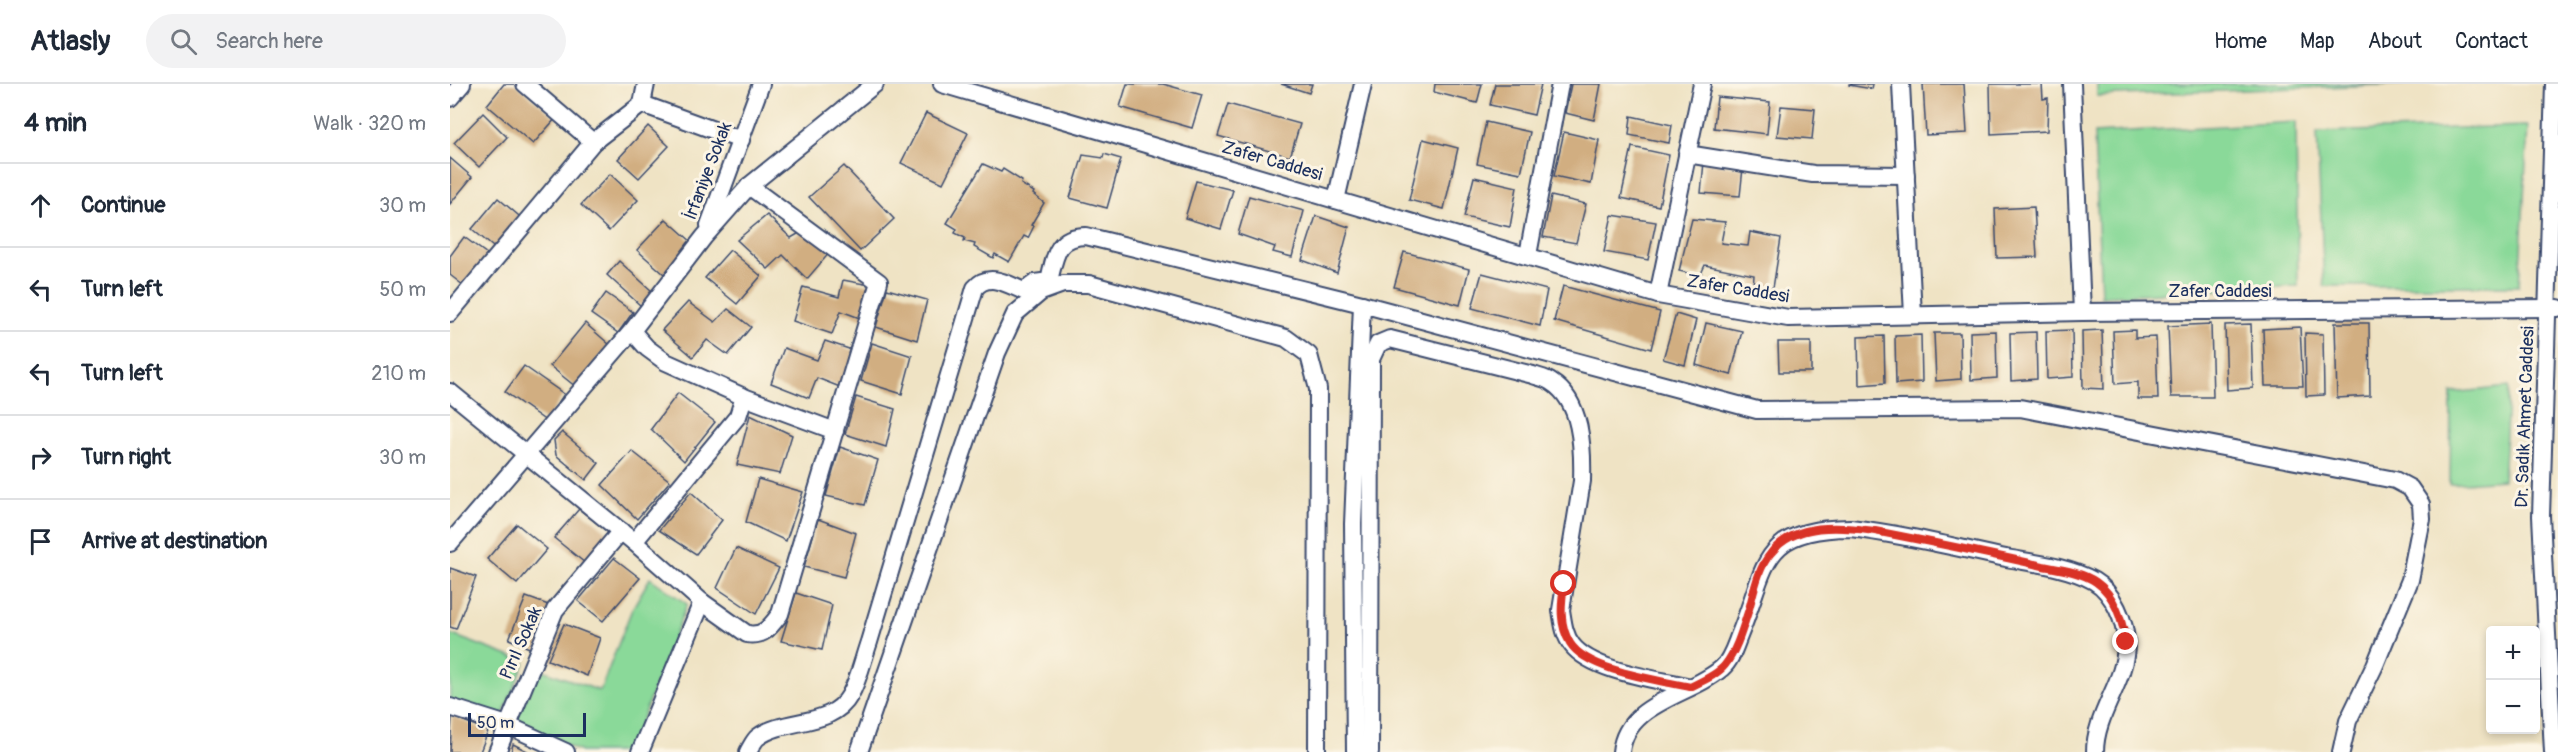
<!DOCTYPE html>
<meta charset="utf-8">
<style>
:root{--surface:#fff;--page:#f2f2f3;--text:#1f2937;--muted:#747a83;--line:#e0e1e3}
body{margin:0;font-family:Pangolin,sans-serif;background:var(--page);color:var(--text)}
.controls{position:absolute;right:18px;bottom:18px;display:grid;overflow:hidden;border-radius:6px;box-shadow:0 3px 9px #0003}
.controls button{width:54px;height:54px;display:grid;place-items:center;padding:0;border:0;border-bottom:2px solid var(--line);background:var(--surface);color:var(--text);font:30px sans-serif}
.scale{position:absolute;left:18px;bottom:15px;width:118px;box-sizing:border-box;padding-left:6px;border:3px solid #1b2f5e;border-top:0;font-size:16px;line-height:21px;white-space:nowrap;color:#1b2f5e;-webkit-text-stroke:4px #fcf5e5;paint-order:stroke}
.stop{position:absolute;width:18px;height:18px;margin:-14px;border:4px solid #d93025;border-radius:50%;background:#fff}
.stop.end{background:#d93025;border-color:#fff;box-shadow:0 2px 6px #0008}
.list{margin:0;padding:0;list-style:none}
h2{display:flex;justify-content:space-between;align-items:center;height:78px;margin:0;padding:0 24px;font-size:26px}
h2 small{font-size:20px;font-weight:400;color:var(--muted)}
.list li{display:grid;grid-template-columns:39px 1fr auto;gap:18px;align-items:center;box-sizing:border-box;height:84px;padding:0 24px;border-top:2px solid var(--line)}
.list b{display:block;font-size:22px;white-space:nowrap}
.list em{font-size:20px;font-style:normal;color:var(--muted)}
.icon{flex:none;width:33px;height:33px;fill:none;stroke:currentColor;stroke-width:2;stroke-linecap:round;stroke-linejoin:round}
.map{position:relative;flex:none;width:2108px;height:668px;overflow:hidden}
header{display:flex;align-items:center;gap:36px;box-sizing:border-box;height:84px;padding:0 30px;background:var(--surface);border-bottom:2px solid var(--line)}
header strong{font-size:28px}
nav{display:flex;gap:33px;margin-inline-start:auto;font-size:21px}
.search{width:420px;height:54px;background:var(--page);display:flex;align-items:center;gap:15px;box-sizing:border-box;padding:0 21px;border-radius:33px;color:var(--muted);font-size:22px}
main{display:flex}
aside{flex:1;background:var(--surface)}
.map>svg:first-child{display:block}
.green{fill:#8ad999;stroke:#52847c;stroke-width:1.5}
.building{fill:#d1ae81}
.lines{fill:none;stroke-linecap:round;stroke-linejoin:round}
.minor-casing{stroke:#3b4a6d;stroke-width:20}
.minor{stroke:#fff;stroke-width:16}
.route{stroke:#d93025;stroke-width:8}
.labels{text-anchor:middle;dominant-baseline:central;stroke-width:6;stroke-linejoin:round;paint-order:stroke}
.street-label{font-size:18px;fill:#1b2f5e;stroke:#fcf5e5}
</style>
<header>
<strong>Atlasly</strong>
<div class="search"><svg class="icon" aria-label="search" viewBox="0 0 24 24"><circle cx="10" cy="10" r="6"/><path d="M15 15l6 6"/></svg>Search here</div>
<nav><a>Home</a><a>Map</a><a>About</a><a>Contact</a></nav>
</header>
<main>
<aside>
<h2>4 min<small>Walk · 320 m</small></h2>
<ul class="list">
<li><svg class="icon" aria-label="ahead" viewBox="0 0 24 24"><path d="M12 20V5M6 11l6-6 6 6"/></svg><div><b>Continue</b></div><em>30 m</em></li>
<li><svg class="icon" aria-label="left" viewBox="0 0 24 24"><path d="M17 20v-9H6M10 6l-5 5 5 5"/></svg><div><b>Turn left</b></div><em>50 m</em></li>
<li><svg class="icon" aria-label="left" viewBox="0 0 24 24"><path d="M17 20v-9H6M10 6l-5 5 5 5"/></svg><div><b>Turn left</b></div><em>210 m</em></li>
<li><svg class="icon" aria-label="right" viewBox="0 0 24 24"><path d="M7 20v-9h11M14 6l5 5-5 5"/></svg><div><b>Turn right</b></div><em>30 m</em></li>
<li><svg class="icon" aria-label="arrive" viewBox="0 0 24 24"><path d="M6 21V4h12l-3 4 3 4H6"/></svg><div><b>Arrive at destination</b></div></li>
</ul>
</aside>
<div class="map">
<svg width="2108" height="668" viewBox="0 0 2108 668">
<rect width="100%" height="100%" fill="#fcf5e5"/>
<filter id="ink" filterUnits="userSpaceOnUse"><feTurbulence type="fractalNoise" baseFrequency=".0167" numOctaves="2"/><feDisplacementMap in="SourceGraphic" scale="12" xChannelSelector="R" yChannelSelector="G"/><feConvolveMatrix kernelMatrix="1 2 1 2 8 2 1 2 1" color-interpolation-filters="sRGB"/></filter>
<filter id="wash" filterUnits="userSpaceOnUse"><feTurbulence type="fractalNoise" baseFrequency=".008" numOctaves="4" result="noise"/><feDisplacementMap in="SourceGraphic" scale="24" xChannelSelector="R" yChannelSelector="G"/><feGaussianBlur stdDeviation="1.35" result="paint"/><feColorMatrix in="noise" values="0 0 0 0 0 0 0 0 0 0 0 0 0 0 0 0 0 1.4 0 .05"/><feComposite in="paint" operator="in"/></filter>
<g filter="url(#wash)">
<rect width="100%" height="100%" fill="#efe3c4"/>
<g class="green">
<path d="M 1647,0 L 1954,0 L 1647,12 Z"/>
<path d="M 1846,38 L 1848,202 L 1651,212 L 1644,49 Z"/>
<path d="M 2078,42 L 2069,202 L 1874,202 L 1867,48 Z"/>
<path d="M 2059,303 L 2053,396 L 2000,400 L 2001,309 Z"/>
<path d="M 200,494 L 237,520 L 179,668 L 131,668 L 64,639 L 90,585 L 150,607 L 182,525 Z"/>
<path d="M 0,550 L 75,578 L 51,635 L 0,616 Z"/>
</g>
<g id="blocks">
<g class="building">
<path d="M 54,0 L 65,0 L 106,34 L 83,60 L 37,21 Z"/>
<path d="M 677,0 L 713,0 L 752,11 L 742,44 L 670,23 Z"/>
<path d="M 831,0 L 862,0 L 859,9 Z"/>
<path d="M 985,0 L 1032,0 L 1027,19 L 984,8 Z"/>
<path d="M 1045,0 L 1091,0 L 1084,31 L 1040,21 Z"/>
<path d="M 1121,0 L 1151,0 L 1144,36 L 1115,29 Z"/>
<path d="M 1399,0 L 1423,0 L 1422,5 L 1399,1 Z"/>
<path d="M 1473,0 L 1514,0 L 1517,49 L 1476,51 Z"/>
<path d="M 1540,0 L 1592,0 L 1593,15 L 1598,14 L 1597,47 L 1541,50 Z"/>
<path d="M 1267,13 L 1320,18 L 1317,50 L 1264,44 Z"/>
<path d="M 778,20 L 850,40 L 840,73 L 768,52 Z"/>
<path d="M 1331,22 L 1365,25 L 1362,55 L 1327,52 Z"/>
<path d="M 33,29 L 57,53 L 29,83 L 4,59 Z"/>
<path d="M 476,29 L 518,49 L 493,99 L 451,79 Z"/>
<path d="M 1181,32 L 1222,41 L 1219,59 L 1179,51 Z"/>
<path d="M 1036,38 L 1080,48 L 1071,89 L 1027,80 Z"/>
<path d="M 198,42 L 219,62 L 189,94 L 168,75 Z"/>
<path d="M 1114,48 L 1149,56 L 1141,100 L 1104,92 Z"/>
<path d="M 973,55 L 1008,64 L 994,125 L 959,116 Z"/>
<path d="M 1182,63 L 1219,71 L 1209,122 L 1171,114 Z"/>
<path d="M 654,70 L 671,75 L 657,124 L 620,114 L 633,71 L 653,74 Z"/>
<path d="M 0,74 L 22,93 L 0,120 Z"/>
<path d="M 1254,78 L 1293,84 L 1290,112 L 1251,109 Z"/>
<path d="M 533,80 L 551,88 L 553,85 L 572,97 L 571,100 L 584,108 L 583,110 L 594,119 L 581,141 L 584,142 L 578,154 L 574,152 L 559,178 L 545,170 L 543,174 L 524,163 L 525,160 L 514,157 L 515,154 L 505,149 L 507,145 L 497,139 Z"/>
<path d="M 394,82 L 444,135 L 410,167 L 359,113 Z"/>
<path d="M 160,90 L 188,116 L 159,147 L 131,121 Z"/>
<path d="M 1024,93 L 1067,103 L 1060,143 L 1014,133 Z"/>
<path d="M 746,97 L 783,106 L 771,145 L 735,134 Z"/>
<path d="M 799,112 L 854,127 L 842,173 L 823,168 L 825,163 L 788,150 Z"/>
<path d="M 1101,112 L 1136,120 L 1126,159 L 1093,153 Z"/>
<path d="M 48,114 L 75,137 L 49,168 L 22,145 Z"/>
<path d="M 1584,123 L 1587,173 L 1547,174 L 1545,125 Z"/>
<path d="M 317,131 L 341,154 L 353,147 L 381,167 L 357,195 L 333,171 L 318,185 L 287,156 Z"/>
<path d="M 1162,131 L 1206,138 L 1198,176 L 1154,168 Z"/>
<path d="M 866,132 L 899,143 L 887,189 L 852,176 Z"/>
<path d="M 216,135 L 243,159 L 214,190 L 187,166 Z"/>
<path d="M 1242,135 L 1275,138 L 1271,159 L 1298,162 L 1300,148 L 1331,154 L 1323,204 L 1303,202 L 1304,191 L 1255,181 L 1250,192 L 1229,187 Z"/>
<path d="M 14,153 L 41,173 L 18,205 L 0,191 L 0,172 Z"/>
<path d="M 280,166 L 311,192 L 287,220 L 255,194 Z"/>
<path d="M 954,168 L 1019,185 L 1010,221 L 944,203 Z"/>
<path d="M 169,177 L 203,208 L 191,222 L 157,191 Z"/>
<path d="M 1032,189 L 1097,206 L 1090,242 L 1022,224 Z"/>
<path d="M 393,196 L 425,202 L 415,236 L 391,227 L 382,250 L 343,237 L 353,203 L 389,213 Z"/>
<path d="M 1113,202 L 1210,228 L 1201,265 L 1104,237 Z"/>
<path d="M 437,205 L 477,216 L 467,256 L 426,243 Z"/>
<path d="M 156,209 L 183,228 L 168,249 L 141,230 Z"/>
<path d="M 238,218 L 265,238 L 278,225 L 301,243 L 278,271 L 257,256 L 243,273 L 212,246 Z"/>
<path d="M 1226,230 L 1246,236 L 1235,281 L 1213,275 Z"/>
<path d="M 135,239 L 160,261 L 126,303 L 100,282 Z"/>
<path d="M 1256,239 L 1292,247 L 1281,291 L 1246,281 Z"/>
<path d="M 1885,239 L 1919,239 L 1920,312 L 1887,314 Z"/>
<path d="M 1761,240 L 1763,313 L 1721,313 L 1718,242 Z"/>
<path d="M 1801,240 L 1803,304 L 1777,306 L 1775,241 Z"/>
<path d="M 1850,243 L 1853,302 L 1815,302 L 1813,245 Z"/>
<path d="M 1622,246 L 1623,293 L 1597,295 L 1596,247 Z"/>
<path d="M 1652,246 L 1654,305 L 1633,304 L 1632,247 Z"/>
<path d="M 1685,246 L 1685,254 L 1706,253 L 1708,315 L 1688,315 L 1688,298 L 1665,300 L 1663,247 Z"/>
<path d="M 1546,247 L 1547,294 L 1521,296 L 1520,248 Z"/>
<path d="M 1586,248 L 1587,295 L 1561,297 L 1560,249 Z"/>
<path d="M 1484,249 L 1510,249 L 1511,295 L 1486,297 Z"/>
<path d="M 1855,249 L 1873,250 L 1874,311 L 1856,312 Z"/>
<path d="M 1471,251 L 1472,298 L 1446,300 L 1445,252 Z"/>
<path d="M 1434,252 L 1435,299 L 1409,301 L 1408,253 Z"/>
<path d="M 375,257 L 405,267 L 395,305 L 367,294 L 359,314 L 321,299 L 334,264 L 367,276 Z"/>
<path d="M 1328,258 L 1361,258 L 1361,288 L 1329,288 Z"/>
<path d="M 422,259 L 462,272 L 452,310 L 411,297 Z"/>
<path d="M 74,282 L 114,310 L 96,337 L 55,308 Z"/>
<path d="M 228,309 L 265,338 L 234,377 L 201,345 Z"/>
<path d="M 406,313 L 445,325 L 436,363 L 395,350 Z"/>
<path d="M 300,331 L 342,351 L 330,390 L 287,381 Z"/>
<path d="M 112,348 L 149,379 L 136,396 L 106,371 L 104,356 Z"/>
<path d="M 390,363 L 428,376 L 415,421 L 376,412 Z"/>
<path d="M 182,367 L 220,397 L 187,435 L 152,401 Z"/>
<path d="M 308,395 L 353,408 L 336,457 L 296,438 Z"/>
<path d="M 241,408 L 272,436 L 246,470 L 209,446 Z"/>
<path d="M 129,425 L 164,453 L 140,483 L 104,454 Z"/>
<path d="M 368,435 L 406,449 L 394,493 L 354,483 Z"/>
<path d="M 67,440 L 97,465 L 67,500 L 37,475 Z"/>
<path d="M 286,464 L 329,484 L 306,530 L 267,504 Z"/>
<path d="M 164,474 L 190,494 L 153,537 L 128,517 Z"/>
<path d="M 0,484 L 26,493 L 6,545 L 0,543 Z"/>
<path d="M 346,509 L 382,521 L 372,566 L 331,557 Z"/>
<path d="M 76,513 L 104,523 L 86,567 L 59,555 Z"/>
<path d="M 114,540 L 150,554 L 137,592 L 98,576 Z"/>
<path d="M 2,632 L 38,647 L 30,668 L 0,668 Z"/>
<path d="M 63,660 L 79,668 L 61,668 Z"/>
</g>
</g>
</g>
<g filter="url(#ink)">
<use href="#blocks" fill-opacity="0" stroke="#3b4a6d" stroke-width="1.5"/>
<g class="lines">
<defs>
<g id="minor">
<path d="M 75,0 L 143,58"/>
<path d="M 492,0 L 1208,211 L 1338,234 L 1632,228 L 2108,224"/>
<path d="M 1451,0 L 1463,231"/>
<path d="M 1622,0 L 1632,228"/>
<path d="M 0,14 L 12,0"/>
<path d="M 192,20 L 291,56"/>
<path d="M 1237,70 L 1363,90 L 1456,91"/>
<path d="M 886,116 L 913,0"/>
<path d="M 259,141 L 311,0"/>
<path d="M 1078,171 L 1110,0"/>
<path d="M 1208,211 L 1252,0"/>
<path d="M 0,229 L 143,58 L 192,20 L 196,0"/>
<path d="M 182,247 L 197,264 L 216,278 L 294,313 L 385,347"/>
<path d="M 0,308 L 184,458 L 252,518 L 297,550 C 314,553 320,543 330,530 L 429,198 L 299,102"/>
<path d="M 184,458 L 288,332 L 294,313"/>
<path d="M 0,459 L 182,247 L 254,153 L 299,102 L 425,0"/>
<path d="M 0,623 L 57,641 L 116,668"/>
<path d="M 47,668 L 105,526 L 171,447"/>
<path d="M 190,668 L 252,518"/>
<path d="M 298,668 C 301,663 304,656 308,653 C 335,633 382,644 400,611 C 409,595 413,575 419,558 L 525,204 C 539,188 557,200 574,207 L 585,199 L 599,197 C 605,173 606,152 636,152 L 912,220 L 1307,326 L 1570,324 L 1945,396 L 1960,404 L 1971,420 L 1972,435 L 1960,496 L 1925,581 L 1898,637 L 1891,668"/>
<path d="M 409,668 L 547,269 L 565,230 L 591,208 L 613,200 L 639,200 L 836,254 L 859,271 L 868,305 L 867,668"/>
<path d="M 905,668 L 903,440 L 912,220"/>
<path d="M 920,668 L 921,275 L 928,260 L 940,255 L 1083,291 C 1088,293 1096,294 1101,298 C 1132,317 1133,364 1132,397 L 1111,526 C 1113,538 1114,551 1122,561 C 1143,588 1208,595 1240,603"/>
<path d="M 1171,668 C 1176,618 1240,612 1272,584 C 1281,576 1285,562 1289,552 C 1318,482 1308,445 1400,444 C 1452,450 1504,463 1556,474 C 1584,479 1619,483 1644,497 C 1663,508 1676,538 1676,560 C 1676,598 1645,629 1645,668"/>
<path d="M 2103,668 L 2091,432 L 2104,0"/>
</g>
</defs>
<use href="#minor" class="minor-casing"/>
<use href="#minor" class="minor"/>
</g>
</g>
<g class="lines" filter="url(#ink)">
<path class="route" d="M 1114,500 C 1111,521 1109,541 1120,559 C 1137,587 1209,596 1240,603 C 1252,597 1267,591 1275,581 C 1287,566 1293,543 1299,525 C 1304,507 1308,484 1321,469 C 1345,438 1390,442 1425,447 C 1481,458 1537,469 1593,482 C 1609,485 1632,488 1646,498 C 1665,511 1672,536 1676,558"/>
</g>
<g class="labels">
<g class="street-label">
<text transform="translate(822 77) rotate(16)">Zafer Caddesi</text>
<text transform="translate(258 87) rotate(-69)">İrfaniye Sokak</text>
<text transform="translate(1288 205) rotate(9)">Zafer Caddesi</text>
<text x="1770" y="207">Zafer Caddesi</text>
<text transform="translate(2075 333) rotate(-88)">Dr. Sadık Ahmet Caddesi</text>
<text transform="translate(71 559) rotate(-66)">Pırıl Sokak</text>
</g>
</g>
</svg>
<div class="controls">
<button>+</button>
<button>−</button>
</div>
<div class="scale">50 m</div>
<div class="stop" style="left:1114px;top:500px"></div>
<div class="stop end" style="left:1676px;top:558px"></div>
</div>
</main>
